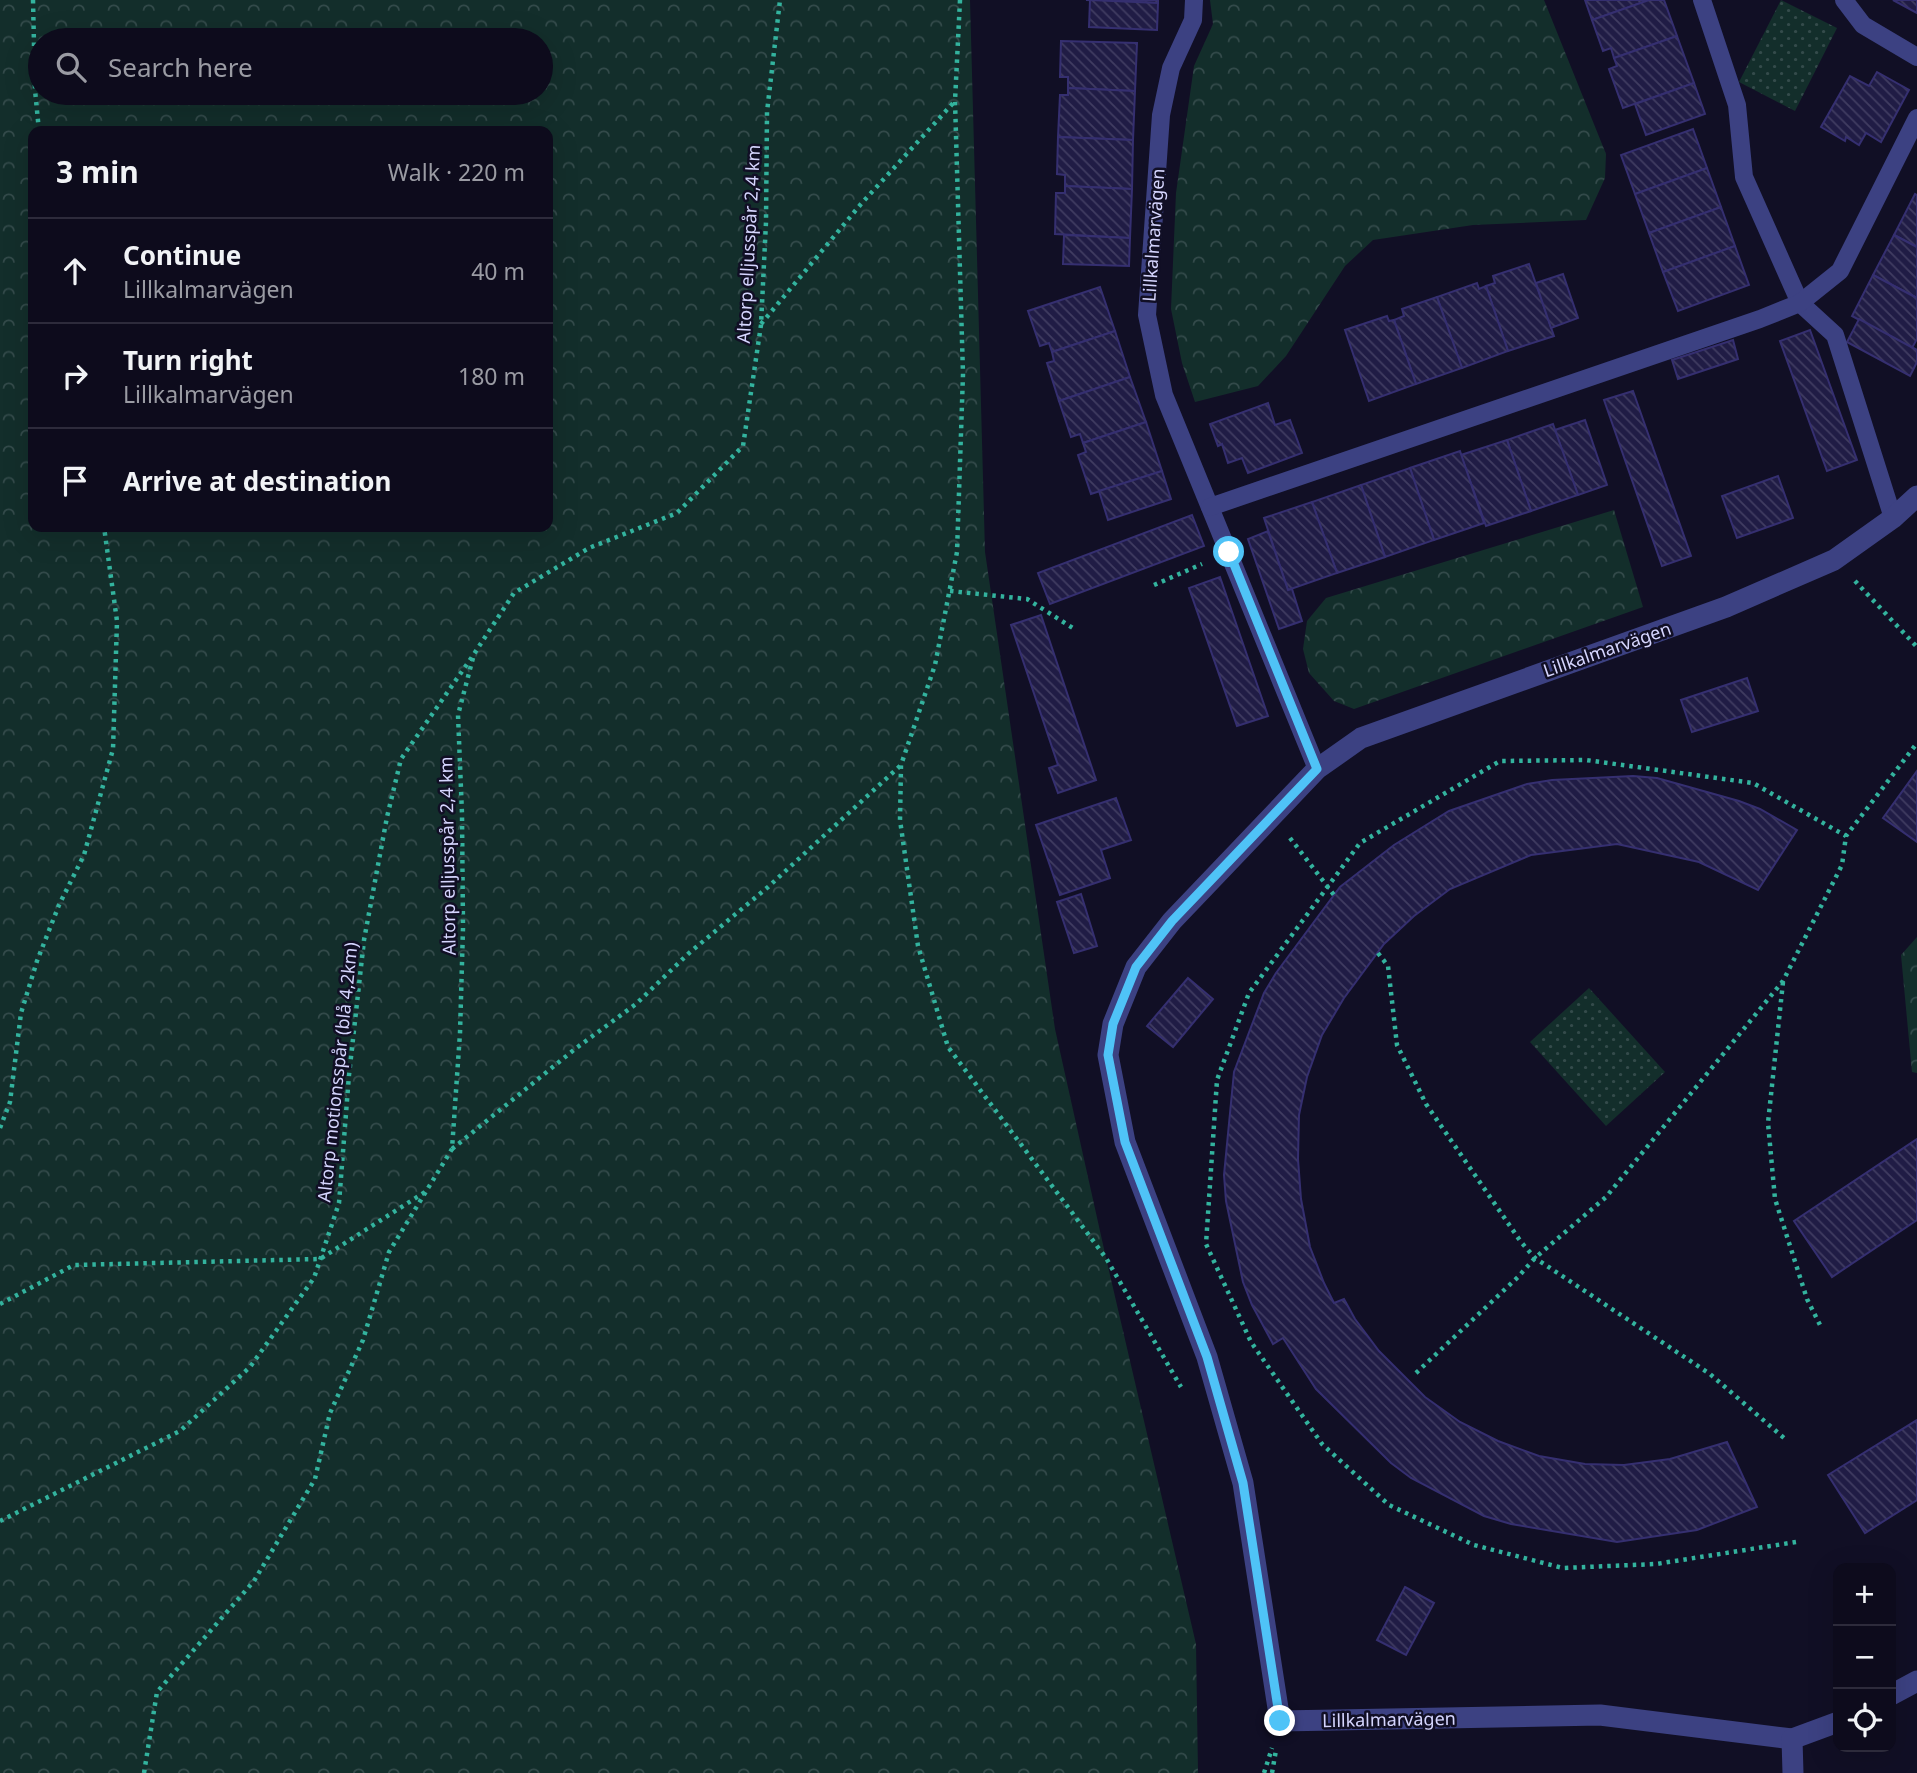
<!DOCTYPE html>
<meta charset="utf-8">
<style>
:root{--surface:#0d0b1c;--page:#161425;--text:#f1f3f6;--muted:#9a9ba3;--line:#2d2b3b}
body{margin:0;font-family:"Noto Sans",sans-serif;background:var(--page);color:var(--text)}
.controls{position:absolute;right:21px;bottom:21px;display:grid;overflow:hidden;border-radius:14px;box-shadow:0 7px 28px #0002}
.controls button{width:63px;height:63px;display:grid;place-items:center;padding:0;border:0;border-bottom:2px solid var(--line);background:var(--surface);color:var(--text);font:35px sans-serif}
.stop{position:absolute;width:21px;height:21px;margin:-16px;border:5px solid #4fc3f7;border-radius:50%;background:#fff}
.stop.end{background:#4fc3f7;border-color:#fff;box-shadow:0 2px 7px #0008}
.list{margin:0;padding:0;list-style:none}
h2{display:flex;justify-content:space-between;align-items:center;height:91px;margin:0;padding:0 28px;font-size:30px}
h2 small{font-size:23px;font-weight:400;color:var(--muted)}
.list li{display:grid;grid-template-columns:46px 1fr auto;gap:21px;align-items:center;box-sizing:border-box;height:105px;padding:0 28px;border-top:2px solid var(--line)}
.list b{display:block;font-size:26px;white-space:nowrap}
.list p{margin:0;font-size:23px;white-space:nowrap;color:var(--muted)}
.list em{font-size:23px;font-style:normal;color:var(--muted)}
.icon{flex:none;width:38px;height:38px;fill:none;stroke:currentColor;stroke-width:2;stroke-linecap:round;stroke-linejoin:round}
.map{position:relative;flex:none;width:1917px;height:1773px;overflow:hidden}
.search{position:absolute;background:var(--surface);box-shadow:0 7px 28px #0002;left:28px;top:28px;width:525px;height:77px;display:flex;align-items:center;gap:18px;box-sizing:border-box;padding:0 24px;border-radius:38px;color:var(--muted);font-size:26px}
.panel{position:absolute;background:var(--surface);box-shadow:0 7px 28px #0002;left:28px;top:126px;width:525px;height:406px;border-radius:14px}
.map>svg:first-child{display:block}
.grass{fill:url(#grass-dots)}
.forest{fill:url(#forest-crowns);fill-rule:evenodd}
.building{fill:url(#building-back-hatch);stroke:#352f70;stroke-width:2}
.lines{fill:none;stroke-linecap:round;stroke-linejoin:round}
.path{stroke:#33b39e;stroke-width:4.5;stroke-dasharray:3.5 5;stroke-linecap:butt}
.lane{stroke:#3c4182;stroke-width:18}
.street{stroke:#3c4182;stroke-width:21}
.route{stroke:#4fc3f7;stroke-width:9}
.labels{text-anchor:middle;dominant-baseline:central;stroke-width:5;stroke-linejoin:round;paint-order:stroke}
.street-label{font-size:18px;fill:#d5d5fe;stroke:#110f25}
</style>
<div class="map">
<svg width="1917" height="1773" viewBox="0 0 1917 1773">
<defs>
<pattern id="grass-dots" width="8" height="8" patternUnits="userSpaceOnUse" patternTransform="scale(1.75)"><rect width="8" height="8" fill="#132e2b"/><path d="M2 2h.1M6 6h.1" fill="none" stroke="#344b4b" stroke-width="1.8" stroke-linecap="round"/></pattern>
<pattern id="forest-crowns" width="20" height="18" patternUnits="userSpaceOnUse" patternTransform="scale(1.75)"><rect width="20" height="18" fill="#132e2b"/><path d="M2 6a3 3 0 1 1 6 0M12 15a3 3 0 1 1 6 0" fill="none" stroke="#344b4b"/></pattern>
<pattern id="building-back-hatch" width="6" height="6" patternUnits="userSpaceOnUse" patternTransform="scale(1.75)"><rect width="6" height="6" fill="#201c45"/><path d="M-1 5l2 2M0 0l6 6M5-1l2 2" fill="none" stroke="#403c61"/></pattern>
</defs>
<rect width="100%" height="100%" fill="#110f25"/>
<g class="grass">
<path d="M 1781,0 L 1837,28 L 1795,111 L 1739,82 Z"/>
<path d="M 1589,988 L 1665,1072 L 1606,1126 L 1530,1042 Z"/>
</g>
<g class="forest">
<path d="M 0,0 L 970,0 L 985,552 L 1055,1029 L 1106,1258 L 1196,1644 L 1198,1773 L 0,1773 ZM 541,40 L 541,93 L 40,93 L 40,40 ZM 548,131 L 548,527 L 33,527 L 33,131 Z"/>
<path d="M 1210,0 L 1544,0 L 1606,154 L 1605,178 L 1586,220 L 1473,225 L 1373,240 L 1345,266 L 1286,356 L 1258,386 L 1195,402 L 1182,363 L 1171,309 L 1176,193 L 1194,66 L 1213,24 Z"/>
<path d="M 1614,510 L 1643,607 L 1354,709 L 1334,701 L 1309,673 L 1303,649 L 1307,621 L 1326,598 Z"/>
<path d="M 1917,937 L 1917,1073 L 1912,1072 L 1901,955 Z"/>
</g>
<g class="building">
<path d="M 1086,0 L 1158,0 L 1158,3 Z"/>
<path d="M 1090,0 L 1158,3 L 1157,30 L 1089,27 Z"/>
<path d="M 1585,0 L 1649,0 L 1592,20 Z"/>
<path d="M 1649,0 L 1664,0 L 1677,36 L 1614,58 L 1611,48 L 1603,51 L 1592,20 Z"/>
<path d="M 1893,0 L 1917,0 L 1917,13 Z"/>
<path d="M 1677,36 L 1694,83 L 1623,108 L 1609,69 L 1617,66 L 1614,58 Z"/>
<path d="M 1061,41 L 1137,43 L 1135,91 L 1068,88 L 1068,77 L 1060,77 Z"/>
<path d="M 1877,72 L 1909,90 L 1881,142 L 1866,133 L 1859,145 L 1846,137 L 1845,141 L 1821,127 L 1850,76 L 1869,86 Z"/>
<path d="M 1694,83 L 1705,114 L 1646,135 L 1635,104 Z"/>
<path d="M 1068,88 L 1135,91 L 1133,140 L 1058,137 L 1060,95 L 1068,95 Z"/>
<path d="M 1693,129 L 1707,168 L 1635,194 L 1621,155 Z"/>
<path d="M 1058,137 L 1133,140 L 1132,189 L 1065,186 L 1065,175 L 1057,174 Z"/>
<path d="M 1707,168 L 1721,207 L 1649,233 L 1635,194 Z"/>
<path d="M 1065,186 L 1132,189 L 1130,238 L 1055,234 L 1056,193 L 1065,193 Z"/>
<path d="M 1915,194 L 1917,195 L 1917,247 L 1894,235 Z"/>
<path d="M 1721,207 L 1735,246 L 1663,272 L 1649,233 Z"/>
<path d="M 1064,235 L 1130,238 L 1129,266 L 1063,264 Z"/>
<path d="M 1894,235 L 1917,247 L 1917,298 L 1873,275 Z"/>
<path d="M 1735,246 L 1749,285 L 1678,311 L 1663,272 Z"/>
<path d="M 1529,264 L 1554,336 L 1508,351 L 1486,286 L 1495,283 L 1493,276 Z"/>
<path d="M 1563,274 L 1578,318 L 1551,328 L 1536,283 Z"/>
<path d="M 1873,275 L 1917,298 L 1917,339 L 1912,348 L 1852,316 Z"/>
<path d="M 1477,283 L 1479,289 L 1486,286 L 1508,351 L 1462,368 L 1437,297 Z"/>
<path d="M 1100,287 L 1115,331 L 1052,352 L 1049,343 L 1040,346 L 1028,311 Z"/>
<path d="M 1437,297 L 1462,368 L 1416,384 L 1394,320 L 1404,316 L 1402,309 Z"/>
<path d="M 1387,316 L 1389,321 L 1394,320 L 1416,384 L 1369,401 L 1345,330 Z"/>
<path d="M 1859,319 L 1917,350 L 1917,362 L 1910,376 L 1847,342 Z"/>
<path d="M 1810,330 L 1857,460 L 1827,471 L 1780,341 Z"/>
<path d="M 1115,331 L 1130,377 L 1059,401 L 1047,363 L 1054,361 L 1052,352 Z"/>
<path d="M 1733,340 L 1738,359 L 1678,379 L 1672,360 Z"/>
<path d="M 1130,377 L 1146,422 L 1083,443 L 1080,434 L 1071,437 L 1059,401 Z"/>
<path d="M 1633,391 L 1691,556 L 1662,566 L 1604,400 Z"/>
<path d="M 1268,403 L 1275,425 L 1290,420 L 1302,453 L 1248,473 L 1242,458 L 1228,463 L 1222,444 L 1218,446 L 1210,424 Z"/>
<path d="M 1585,420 L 1607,485 L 1578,495 L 1555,430 Z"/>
<path d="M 1146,422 L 1162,471 L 1091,494 L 1078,455 L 1086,452 L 1083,443 Z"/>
<path d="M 1553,424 L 1578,495 L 1531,511 L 1507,440 Z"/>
<path d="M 1507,440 L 1531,511 L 1486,526 L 1461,455 Z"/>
<path d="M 1460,451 L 1484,523 L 1434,540 L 1410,468 Z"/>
<path d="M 1410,468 L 1434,540 L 1385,557 L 1361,485 Z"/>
<path d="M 1162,471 L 1171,499 L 1108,520 L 1099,491 Z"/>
<path d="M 1778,476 L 1793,518 L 1737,538 L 1722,496 Z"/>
<path d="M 1361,485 L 1385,557 L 1337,573 L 1312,502 Z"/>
<path d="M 1312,502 L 1337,573 L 1288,590 L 1264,518 Z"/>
<path d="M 1192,515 L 1204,546 L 1050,604 L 1038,573 Z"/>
<path d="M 1268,531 L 1288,590 L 1292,589 L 1302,621 L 1279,629 L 1248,539 Z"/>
<path d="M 1220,577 L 1268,716 L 1237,726 L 1189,588 Z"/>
<path d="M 1041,615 L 1096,780 L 1058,793 L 1049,768 L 1058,765 L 1011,625 Z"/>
<path d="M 1747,678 L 1758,711 L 1692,732 L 1681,700 Z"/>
<path d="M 1917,771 L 1917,842 L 1883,818 Z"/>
<path d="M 1633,776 L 1657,778 L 1739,801 L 1760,809 L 1797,830 L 1758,890 L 1699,862 L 1617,844 L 1531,855 L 1450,889 L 1414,916 L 1384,944 L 1344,998 L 1322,1035 L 1307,1077 L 1299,1115 L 1298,1159 L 1301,1199 L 1310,1247 L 1324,1283 L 1334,1303 L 1344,1299 L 1355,1319 L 1379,1351 L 1425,1397 L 1460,1422 L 1498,1441 L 1539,1456 L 1585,1464 L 1624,1465 L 1670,1459 L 1727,1442 L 1757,1507 L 1697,1530 L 1617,1542 L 1511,1524 L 1484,1516 L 1411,1478 L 1391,1463 L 1316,1389 L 1283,1338 L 1273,1344 L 1252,1305 L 1243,1282 L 1226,1201 L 1224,1175 L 1234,1072 L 1264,993 L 1276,973 L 1340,887 L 1394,845 L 1449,811 L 1527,784 L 1552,780 Z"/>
<path d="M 1116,798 L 1131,840 L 1101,850 L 1110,878 L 1060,895 L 1036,825 Z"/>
<path d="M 1081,894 L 1097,946 L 1074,953 L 1057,902 Z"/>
<path d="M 1188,978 L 1213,999 L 1173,1047 L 1147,1026 Z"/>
<path d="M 1917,1139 L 1917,1220 L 1832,1277 L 1794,1221 Z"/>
<path d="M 1917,1420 L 1917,1500 L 1865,1533 L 1828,1475 Z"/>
<path d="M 1405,1587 L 1434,1603 L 1406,1655 L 1377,1640 Z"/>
</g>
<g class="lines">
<g class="path">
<path d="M 33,0 L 35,90 L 39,131"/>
<path d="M 960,0 L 955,101 L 963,374 L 957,552 L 935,665 L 901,765 L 900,820 L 918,946 L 948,1047 L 1106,1258 L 1181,1387"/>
<path d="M 761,324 L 861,204 L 955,101"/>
<path d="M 1855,581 L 1917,647"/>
<path d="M 1154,585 L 1202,564"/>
<path d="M 950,591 L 1027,599 L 1076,630"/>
<path d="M 1290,838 L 1334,895"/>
<path d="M 1378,953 L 1388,966 L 1397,1045 L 1426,1104 L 1521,1242 L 1535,1258 L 1710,1374 L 1784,1438"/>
<path d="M 1783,982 L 1768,1123 L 1775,1199 L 1807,1299 L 1822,1329"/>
<path d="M 0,1128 L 10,1102 L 21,1013 L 37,961 L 59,905 L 84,855 L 113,749 L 117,621 L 104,527"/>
<path d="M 452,1149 L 575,1049 L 636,1004 L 688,954 L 768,887 L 900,766"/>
<path d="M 0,1304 L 74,1265 L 320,1259 L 425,1192"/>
<path d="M 1416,1373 L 1518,1277 L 1535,1258 L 1606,1197 L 1783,981 L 1842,865 L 1846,836 L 1917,743"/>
<path d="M 0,1521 L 180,1431 L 250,1367 L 314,1278 L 339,1203 L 349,1075 L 364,940 L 387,817 L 401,759 L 472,657"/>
<path d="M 1796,1542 L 1656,1564 L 1563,1568 L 1474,1545 L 1389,1505 L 1322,1444 L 1251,1342 L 1206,1244 L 1217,1080 L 1249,993 L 1360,843 L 1500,761 L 1586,760 L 1753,783 L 1846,836"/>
<path d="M 144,1773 L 157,1692 L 254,1581 L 315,1479 L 330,1413 L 363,1340 L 389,1252 L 452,1149 L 460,1033 L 463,928 L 462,814 L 458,715 L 474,654 L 514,593 L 589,548 L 677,513 L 743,446 L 761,325 L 766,222 L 767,112 L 780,0"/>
<path d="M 1264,1773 L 1272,1748"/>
<path d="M 1272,1773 L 1276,1750"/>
</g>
<g class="lane">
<path d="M 1194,0 L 1193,20 L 1171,68 L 1161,115 L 1147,315 L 1164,395 L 1317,769"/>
<path d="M 1702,0 L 1737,105 L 1744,177 L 1800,303 L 1835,335 L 1893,518"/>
<path d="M 1844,0 L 1863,25 L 1917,57"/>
<path d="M 1210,507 L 1760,319 L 1800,303 L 1840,271 L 1917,118"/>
</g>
<g class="street">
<path d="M 1891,1695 L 1917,1681"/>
<path d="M 1792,1739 L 1600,1715 L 1280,1721 L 1243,1483 L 1207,1357 L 1125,1142 L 1108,1055 L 1113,1024 L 1136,967 L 1172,921 L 1317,769 L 1361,738 L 1726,607 L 1834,560 L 1893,518 L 1917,496"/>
<path d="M 1793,1773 L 1792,1739 L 1838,1722"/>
</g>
</g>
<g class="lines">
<path class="route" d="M 1229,552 L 1317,769 L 1172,921 L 1136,967 L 1113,1024 L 1108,1055 L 1125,1142 L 1207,1357 L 1243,1483 L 1280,1721"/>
</g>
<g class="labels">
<g class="street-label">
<text transform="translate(1153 235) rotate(-86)">Lillkalmarvägen</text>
<text transform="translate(748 244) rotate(-87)">Altorp elljusspår 2,4 km</text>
<text transform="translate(1607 649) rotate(-19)">Lillkalmarvägen</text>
<text transform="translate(447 856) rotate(-91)">Altorp elljusspår 2,4 km</text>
<text transform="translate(337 1072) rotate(-84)">Altorp motionsspår (blå 4,2km)</text>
<text transform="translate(1389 1719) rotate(-1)">Lillkalmarvägen</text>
</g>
</g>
</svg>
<div class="controls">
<button>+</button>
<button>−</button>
<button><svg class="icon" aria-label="locate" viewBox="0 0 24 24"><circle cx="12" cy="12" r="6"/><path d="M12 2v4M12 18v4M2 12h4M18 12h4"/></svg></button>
</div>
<div class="stop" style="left:1229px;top:552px"></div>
<div class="stop end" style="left:1280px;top:1721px"></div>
<div class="search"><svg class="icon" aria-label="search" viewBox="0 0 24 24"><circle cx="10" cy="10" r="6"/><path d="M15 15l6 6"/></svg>Search here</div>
<section class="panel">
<h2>3 min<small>Walk · 220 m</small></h2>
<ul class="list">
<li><svg class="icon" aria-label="ahead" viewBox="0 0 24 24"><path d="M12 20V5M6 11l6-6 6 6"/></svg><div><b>Continue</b><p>Lillkalmarvägen</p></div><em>40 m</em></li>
<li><svg class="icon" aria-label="right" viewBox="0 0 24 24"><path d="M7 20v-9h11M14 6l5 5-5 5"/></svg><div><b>Turn right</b><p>Lillkalmarvägen</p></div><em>180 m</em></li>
<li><svg class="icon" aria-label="arrive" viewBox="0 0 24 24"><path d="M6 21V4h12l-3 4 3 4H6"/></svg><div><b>Arrive at destination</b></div></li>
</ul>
</section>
</div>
